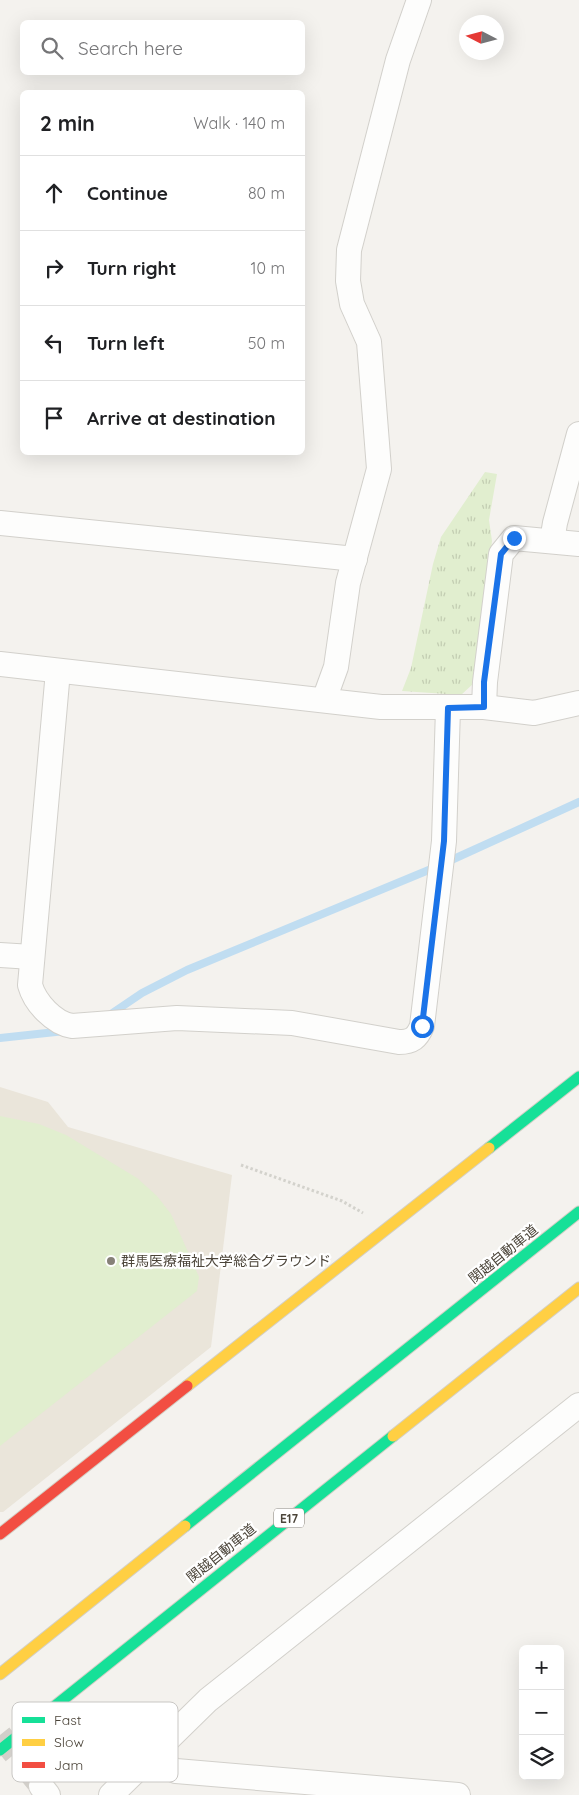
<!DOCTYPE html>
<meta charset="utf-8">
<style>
:root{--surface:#fff;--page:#f6f6f6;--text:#202124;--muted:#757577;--line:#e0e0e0}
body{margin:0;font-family:Quicksand,"Noto Sans JP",sans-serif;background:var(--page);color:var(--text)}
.controls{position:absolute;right:15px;bottom:15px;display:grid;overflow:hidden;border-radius:8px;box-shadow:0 5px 20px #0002}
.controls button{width:45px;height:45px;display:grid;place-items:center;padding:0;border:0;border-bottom:1px solid var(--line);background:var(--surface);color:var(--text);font:25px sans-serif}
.compass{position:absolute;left:459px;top:15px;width:45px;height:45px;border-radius:50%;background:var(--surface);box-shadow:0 5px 20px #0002;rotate:276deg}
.stop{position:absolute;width:15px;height:15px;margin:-11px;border:4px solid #1a73e8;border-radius:50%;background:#fff}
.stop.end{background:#1a73e8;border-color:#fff;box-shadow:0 1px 5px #0008}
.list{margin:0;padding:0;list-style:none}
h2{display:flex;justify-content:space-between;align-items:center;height:65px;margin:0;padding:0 20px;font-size:21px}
h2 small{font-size:16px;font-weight:400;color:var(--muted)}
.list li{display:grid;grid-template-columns:32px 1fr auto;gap:15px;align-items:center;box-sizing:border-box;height:75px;padding:0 20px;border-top:1px solid var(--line)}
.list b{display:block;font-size:19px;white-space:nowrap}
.list em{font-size:16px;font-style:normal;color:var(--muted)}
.icon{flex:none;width:28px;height:28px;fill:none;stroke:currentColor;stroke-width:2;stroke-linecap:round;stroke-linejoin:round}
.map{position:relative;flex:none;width:579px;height:1795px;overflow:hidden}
.search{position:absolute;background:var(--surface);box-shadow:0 5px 20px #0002;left:20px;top:20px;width:285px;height:55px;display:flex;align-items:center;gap:12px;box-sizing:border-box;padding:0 18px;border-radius:8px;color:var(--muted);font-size:19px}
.panel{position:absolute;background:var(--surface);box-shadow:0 5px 20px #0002;left:20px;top:90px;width:285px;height:365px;border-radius:8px}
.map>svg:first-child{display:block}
.education{fill:#eae5da}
.grass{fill:url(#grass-tufts)}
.pitch{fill:#e1eecf}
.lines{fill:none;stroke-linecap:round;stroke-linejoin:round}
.stream{stroke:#c0ddf1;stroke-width:8}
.street-tunnel{stroke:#d2cfca;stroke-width:24;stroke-dasharray:24 12;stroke-linecap:butt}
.street-casing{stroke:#d2d0cb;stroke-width:26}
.fast-casing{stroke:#d3cfc5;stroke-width:13}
.slow-casing{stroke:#d3cfc5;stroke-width:13}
.jam-casing{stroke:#d3cfc5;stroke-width:13}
.path{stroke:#d3d2cc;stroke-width:3;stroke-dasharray:2.5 2.5;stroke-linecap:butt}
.street{stroke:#fdfdfc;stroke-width:24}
.fast{stroke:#16e098;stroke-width:11}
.slow{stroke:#ffcf43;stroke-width:11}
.jam{stroke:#f24e42;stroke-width:11}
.route{stroke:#1a73e8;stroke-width:6}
.poi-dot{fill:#868178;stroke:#fff;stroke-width:2}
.labels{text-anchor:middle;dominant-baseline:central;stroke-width:4.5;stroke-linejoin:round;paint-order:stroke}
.shield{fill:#fff;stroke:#817c74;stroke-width:1}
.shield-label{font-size:12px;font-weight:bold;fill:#4b4439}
.street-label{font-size:14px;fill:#4b4439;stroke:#fff}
.poi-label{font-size:14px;fill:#4b4439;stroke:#fff;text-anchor:start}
.key{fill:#fff;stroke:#c9c7c4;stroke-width:1}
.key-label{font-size:14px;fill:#4b4439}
</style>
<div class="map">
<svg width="579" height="1795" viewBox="0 0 579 1795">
<defs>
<pattern id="grass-tufts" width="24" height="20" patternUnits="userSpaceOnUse" patternTransform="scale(1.25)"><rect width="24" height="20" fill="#e1eecf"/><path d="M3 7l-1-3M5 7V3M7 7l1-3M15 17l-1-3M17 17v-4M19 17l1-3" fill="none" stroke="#c3cdb2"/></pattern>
</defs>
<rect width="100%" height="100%" fill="#f4f2ee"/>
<path class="education" d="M 0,1087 L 48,1102 L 68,1127 L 232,1175 L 211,1347 L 3,1512 L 0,1512 Z"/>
<path class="grass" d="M 485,472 L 497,474 L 489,520 L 492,541 L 474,683 L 461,695 L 402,691 L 411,668 L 433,564 L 441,537 Z"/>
<path class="pitch" d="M 0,1116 L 39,1124 L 66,1135 L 137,1178 L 157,1196 L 171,1214 L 189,1254 L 199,1277 L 197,1291 L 0,1446 Z"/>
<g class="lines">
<g class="stream">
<path d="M 447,862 L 579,802"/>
<path d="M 108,1016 L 142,993 L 187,970 L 436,867"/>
<path d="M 0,1038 L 65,1031"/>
</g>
<path class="street-tunnel" d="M 0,1735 L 41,1786"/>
<defs>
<g id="street">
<path d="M 0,523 L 355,559"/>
<path d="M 552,541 L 555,523 L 579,434"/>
<path d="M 0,664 L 381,707 L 484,707 L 534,713 L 579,703"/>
<path d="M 58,671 L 30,985 C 35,1003 54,1023 72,1026 L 177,1018 L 292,1023 L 399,1042 C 412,1042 417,1038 422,1026 L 444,841 L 448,708"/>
<path d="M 324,700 L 336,667 L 348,583 L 379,469 L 369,342 L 352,304 L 348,281 L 349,250 L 398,60 L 419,0"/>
<path d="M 484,707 L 485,682 L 501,554 L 514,538 L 579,544"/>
<path d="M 0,955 L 32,957"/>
<path d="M 152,1756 L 160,1764 L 176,1771 L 458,1795"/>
<path d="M 41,1786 L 48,1795"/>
<path d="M 111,1795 L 208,1700 L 579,1405"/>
</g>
<g id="fast">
<path d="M 489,1148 L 579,1077"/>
<path d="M 185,1526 L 579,1212"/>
<path d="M 0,1750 L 393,1436"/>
</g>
<g id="slow">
<path d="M 187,1386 L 489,1148"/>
<path d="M 393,1436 L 579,1288"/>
<path d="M 0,1674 L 185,1526"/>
</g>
<path id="jam" d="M 0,1534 L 187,1386"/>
</defs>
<use href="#street" class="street-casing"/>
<use href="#fast" class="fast-casing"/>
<use href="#slow" class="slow-casing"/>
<use href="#jam" class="jam-casing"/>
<path class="path" d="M 241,1165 L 342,1201 L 363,1213"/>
<use href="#street" class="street"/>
<use href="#fast" class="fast"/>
<use href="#slow" class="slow"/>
<use href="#jam" class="jam"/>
</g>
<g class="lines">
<path class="route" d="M 422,1026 L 444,841 L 448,708 L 484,707 L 484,682 L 501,554 L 514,538"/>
</g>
<circle class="poi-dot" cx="111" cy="1261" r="5"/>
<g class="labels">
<rect class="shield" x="274" y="1508.5" width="30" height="19" rx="4"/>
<g class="shield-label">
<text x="289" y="1518">E17</text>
</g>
<g class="street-label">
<text transform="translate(503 1254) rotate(-39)">関越自動車道</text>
<text transform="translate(221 1553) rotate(-39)">関越自動車道</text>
</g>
<g class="poi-label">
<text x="121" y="1261">群馬医療福祉大学総合グラウンド</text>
</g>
</g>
<rect x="12" y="1702" width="166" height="80" rx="8" class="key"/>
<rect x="22" y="1717" width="23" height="6" fill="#16e098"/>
<rect x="22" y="1739" width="23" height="7" fill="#ffcf43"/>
<rect x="22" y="1762" width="23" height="6" fill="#f24e42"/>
<g class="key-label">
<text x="54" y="1725">Fast</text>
<text x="54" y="1747">Slow</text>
<text x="54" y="1770">Jam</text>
</g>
</svg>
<div class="controls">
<button>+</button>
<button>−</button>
<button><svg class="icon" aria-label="layers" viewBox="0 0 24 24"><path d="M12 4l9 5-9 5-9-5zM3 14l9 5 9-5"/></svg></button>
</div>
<svg class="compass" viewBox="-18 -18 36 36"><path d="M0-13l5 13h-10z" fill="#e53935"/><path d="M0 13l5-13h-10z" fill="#757577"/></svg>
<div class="stop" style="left:422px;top:1026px"></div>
<div class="stop end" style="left:514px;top:538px"></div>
<div class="search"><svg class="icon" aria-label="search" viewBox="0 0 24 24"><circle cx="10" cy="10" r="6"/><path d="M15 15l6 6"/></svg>Search here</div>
<section class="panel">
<h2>2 min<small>Walk · 140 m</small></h2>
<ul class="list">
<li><svg class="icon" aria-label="ahead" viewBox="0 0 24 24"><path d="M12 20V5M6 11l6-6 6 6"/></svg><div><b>Continue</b></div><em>80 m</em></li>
<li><svg class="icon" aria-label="right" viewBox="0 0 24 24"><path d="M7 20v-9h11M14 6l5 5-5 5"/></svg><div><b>Turn right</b></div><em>10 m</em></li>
<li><svg class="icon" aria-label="left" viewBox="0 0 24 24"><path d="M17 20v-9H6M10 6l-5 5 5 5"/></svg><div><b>Turn left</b></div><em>50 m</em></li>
<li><svg class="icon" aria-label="arrive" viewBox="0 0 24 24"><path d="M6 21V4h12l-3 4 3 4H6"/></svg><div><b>Arrive at destination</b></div></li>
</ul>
</section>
</div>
